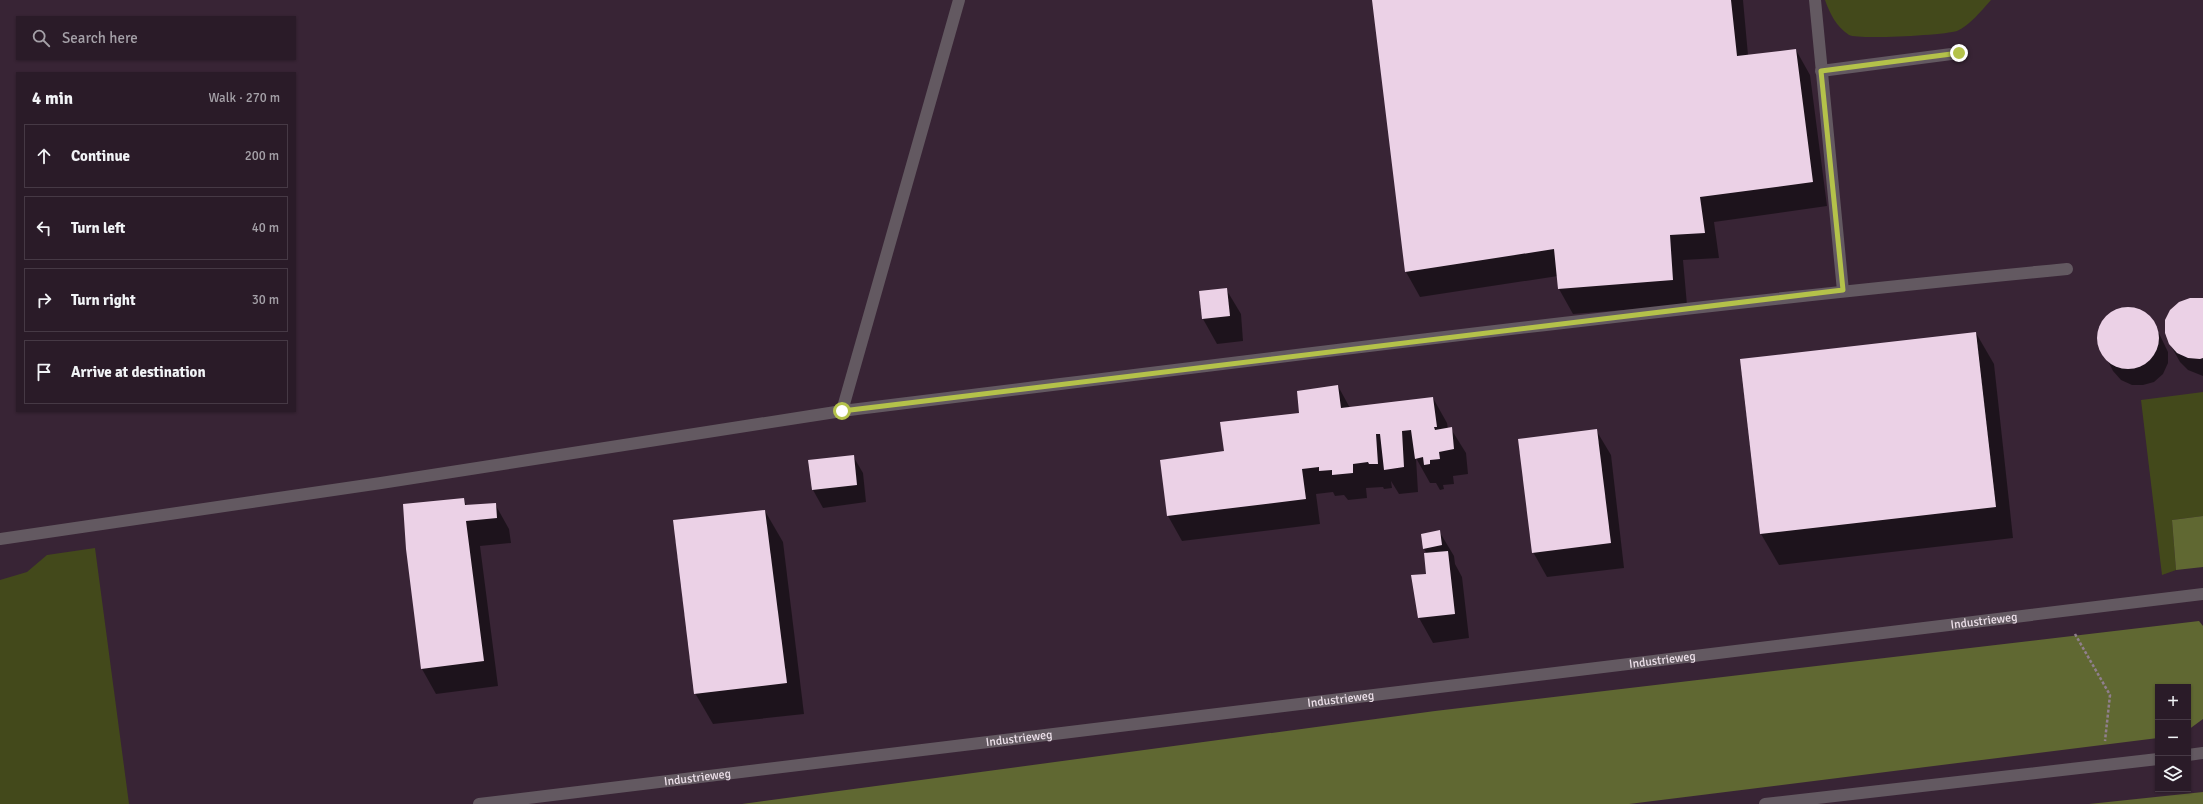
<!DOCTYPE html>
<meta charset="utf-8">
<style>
:root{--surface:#2a1b28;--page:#322430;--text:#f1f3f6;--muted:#a5a1a8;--line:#463945}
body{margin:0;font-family:Signika,sans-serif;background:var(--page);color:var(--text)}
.controls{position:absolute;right:12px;bottom:12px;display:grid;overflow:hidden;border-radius:0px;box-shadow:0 1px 3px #0004}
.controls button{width:36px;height:36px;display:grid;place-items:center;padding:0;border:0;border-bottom:1px solid var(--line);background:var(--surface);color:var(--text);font:20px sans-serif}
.stop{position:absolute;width:12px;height:12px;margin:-9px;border:3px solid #b4c24a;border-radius:50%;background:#fff}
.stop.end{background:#b4c24a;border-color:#fff;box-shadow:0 1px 4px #0008}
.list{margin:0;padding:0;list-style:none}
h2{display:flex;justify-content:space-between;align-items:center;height:52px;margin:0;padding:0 16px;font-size:17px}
h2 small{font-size:13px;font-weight:400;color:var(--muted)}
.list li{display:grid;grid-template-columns:26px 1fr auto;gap:12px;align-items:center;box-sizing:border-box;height:64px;margin:0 8px 8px;padding:0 8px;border:1px solid var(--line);border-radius:0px}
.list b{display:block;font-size:15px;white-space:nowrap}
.list em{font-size:13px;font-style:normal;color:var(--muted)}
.icon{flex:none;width:22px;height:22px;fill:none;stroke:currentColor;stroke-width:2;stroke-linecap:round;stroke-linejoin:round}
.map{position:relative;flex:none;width:2203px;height:804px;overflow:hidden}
.search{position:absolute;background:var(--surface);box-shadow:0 1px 3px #0004;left:16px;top:16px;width:280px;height:44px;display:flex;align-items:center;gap:10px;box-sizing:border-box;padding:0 14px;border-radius:0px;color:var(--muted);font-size:15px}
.panel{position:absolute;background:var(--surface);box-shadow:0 1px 3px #0004;left:16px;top:72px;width:280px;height:340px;border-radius:0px}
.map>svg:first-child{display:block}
.green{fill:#43491b}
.forest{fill:#606832}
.water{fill:#606732}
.shadow{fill:#0007}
.building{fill:#ebd1e6}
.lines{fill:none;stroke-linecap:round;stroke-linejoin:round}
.path{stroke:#907f8d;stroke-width:2.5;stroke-dasharray:3 2;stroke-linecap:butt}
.minor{stroke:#635961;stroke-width:12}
.route{stroke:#b4c24a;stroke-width:5}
.labels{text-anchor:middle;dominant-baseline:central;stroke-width:4;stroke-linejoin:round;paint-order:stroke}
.street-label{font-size:12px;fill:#ede0ea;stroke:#382435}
</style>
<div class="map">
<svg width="2203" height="804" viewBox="0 0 2203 804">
<rect width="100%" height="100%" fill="#382435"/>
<g class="green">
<path d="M 1825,0 L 1991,0 C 1981,11 1970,25 1957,31 C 1945,35 1859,40 1849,35 C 1836,26 1830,14 1825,0 Z"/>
<path d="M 2203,392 L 2203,516 L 2172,520 L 2176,570 L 2162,575 L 2141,400 Z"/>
<path d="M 95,548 L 129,804 L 0,804 L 0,580 L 27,572 L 47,555 Z"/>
</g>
<g class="forest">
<path d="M 2203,516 L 2203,567 L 2176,570 L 2172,520 Z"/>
<path d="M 2199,621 L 2203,626 L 2203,719 L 2188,730 L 2188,687 L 2158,687 L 2158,738 L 1629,804 L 742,804 L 1435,711 Z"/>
</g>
<path class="water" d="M 2203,792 L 2203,804 L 2089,804 Z"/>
<g class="shadow">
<path d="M 1373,0 L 1743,0 L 1748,55 L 1796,50 L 1810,75 L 1827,206 L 1714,222 L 1719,258 L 1683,260 L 1687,305 L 1573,314 L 1559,289 L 1558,276 L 1420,297 L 1406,272 Z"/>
<path d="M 1226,289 L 1241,314 L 1243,341 L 1217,344 L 1203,319 Z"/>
<path d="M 2203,300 L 2203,376 L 2188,370 L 2180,362 L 2170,344 Z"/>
<path d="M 2124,308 L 2136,309 L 2146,314 L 2154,323 L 2168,352 L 2168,363 L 2163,374 L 2154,382 L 2143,385 L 2132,385 L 2121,380 L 2113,371 L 2099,343 L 2099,330 L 2104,320 L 2113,312 Z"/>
<path d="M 1976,333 L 1994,364 L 2013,538 L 1779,565 L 1761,534 Z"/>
<path d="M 1338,386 L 1350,408 L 1433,398 L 1447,423 L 1448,429 L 1451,429 L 1466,453 L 1468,474 L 1453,476 L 1454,484 L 1443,485 L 1444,489 L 1440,490 L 1436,483 L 1430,483 L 1416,458 L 1418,492 L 1399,494 L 1391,481 L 1392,488 L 1384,489 L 1383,487 L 1366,488 L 1367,498 L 1348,500 L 1344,495 L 1335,496 L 1333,492 L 1316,494 L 1320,524 L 1182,541 L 1168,516 L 1161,460 L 1225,452 L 1300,414 Z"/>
<path d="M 1596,430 L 1611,455 L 1624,568 L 1547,577 L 1533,552 Z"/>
<path d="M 853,456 L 863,473 L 866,502 L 823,508 L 813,490 L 809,461 Z"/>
<path d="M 463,499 L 467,506 L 495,504 L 509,529 L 511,543 L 480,546 L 498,686 L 436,694 L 422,669 Z"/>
<path d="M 765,511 L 783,542 L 804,714 L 713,724 L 695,693 Z"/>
<path d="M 1439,531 L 1454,556 L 1455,564 L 1462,577 L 1469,638 L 1433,643 L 1419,618 L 1427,575 L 1427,554 L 1424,549 Z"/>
</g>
<g class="building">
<path d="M 1372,0 L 1731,0 L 1737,56 L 1796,49 L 1813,182 L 1700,197 L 1705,233 L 1670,235 L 1673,280 L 1558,289 L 1554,249 L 1405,272 Z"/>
<path d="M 1227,288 L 1230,316 L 1202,319 L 1199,291 Z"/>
<path d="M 2190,298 L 2203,298 L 2203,358 L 2200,359 L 2188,358 L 2177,353 L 2169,344 L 2165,333 L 2165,320 L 2170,310 L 2179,302 Z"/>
<circle cx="2128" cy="338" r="31"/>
<path d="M 1976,332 L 1996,507 L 1760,534 L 1740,359 Z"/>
<path d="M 1338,385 L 1341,408 L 1433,397 L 1437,427 L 1434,427 L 1435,430 L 1452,427 L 1454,449 L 1439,452 L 1440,459 L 1430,460 L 1430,464 L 1424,465 L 1423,457 L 1415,459 L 1411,430 L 1402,431 L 1404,467 L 1384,470 L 1380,434 L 1376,434 L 1378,464 L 1369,464 L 1368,462 L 1353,464 L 1353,473 L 1332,475 L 1332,470 L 1319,471 L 1319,467 L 1302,469 L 1306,499 L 1167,516 L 1160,460 L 1224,451 L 1220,422 L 1299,413 L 1297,391 Z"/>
<path d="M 1597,429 L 1611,543 L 1532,553 L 1518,439 Z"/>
<path d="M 854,455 L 857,485 L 812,490 L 808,460 Z"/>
<path d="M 464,498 L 465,505 L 496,503 L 497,518 L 466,521 L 484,661 L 421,669 L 406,549 L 403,504 Z"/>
<path d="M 765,510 L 787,683 L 694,694 L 673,520 Z"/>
<path d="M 1440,530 L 1442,545 L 1423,549 L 1421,534 Z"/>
<path d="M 1448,551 L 1455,614 L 1418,618 L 1411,575 L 1426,574 L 1424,553 Z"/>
</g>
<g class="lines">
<path class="path" d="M 2075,634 L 2110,695 L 2105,741"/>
<g class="minor">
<path d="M 959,0 L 842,411 C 1250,361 1657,308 2067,269"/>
<path d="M 1815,0 L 1843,291"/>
<path d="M 1821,71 L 1959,53"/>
<path d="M 0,539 L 381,483 L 842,411"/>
<path d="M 2188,755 L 2203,753"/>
<path id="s1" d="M 479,804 L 2203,594"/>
<path d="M 1765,804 L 2158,759"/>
</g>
</g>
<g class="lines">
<path class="route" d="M 842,411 L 1843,290 L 1821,71 L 1959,53"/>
</g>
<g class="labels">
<g class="street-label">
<text stroke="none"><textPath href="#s1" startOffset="1516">Industrieweg</textPath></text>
<text stroke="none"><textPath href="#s1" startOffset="1192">Industrieweg</textPath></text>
<text stroke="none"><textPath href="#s1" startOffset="868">Industrieweg</textPath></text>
<text stroke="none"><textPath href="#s1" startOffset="544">Industrieweg</textPath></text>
<text stroke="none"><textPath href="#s1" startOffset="220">Industrieweg</textPath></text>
</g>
</g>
</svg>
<div class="controls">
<button>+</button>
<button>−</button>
<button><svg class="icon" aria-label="layers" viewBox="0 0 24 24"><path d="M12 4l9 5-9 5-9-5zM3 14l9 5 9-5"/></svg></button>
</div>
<div class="stop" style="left:842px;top:411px"></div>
<div class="stop end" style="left:1959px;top:53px"></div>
<div class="search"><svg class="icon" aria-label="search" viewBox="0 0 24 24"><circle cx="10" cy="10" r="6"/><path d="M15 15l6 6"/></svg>Search here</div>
<section class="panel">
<h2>4 min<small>Walk · 270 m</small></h2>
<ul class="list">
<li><svg class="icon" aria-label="ahead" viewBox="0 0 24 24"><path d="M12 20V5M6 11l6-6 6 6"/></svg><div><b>Continue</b></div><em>200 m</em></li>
<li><svg class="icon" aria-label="left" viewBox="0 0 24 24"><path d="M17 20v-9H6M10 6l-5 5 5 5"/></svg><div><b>Turn left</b></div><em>40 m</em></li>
<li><svg class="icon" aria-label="right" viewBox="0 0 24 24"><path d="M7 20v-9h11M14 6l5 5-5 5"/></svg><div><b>Turn right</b></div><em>30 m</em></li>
<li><svg class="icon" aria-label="arrive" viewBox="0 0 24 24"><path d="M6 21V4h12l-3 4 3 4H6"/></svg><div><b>Arrive at destination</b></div></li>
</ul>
</section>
</div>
